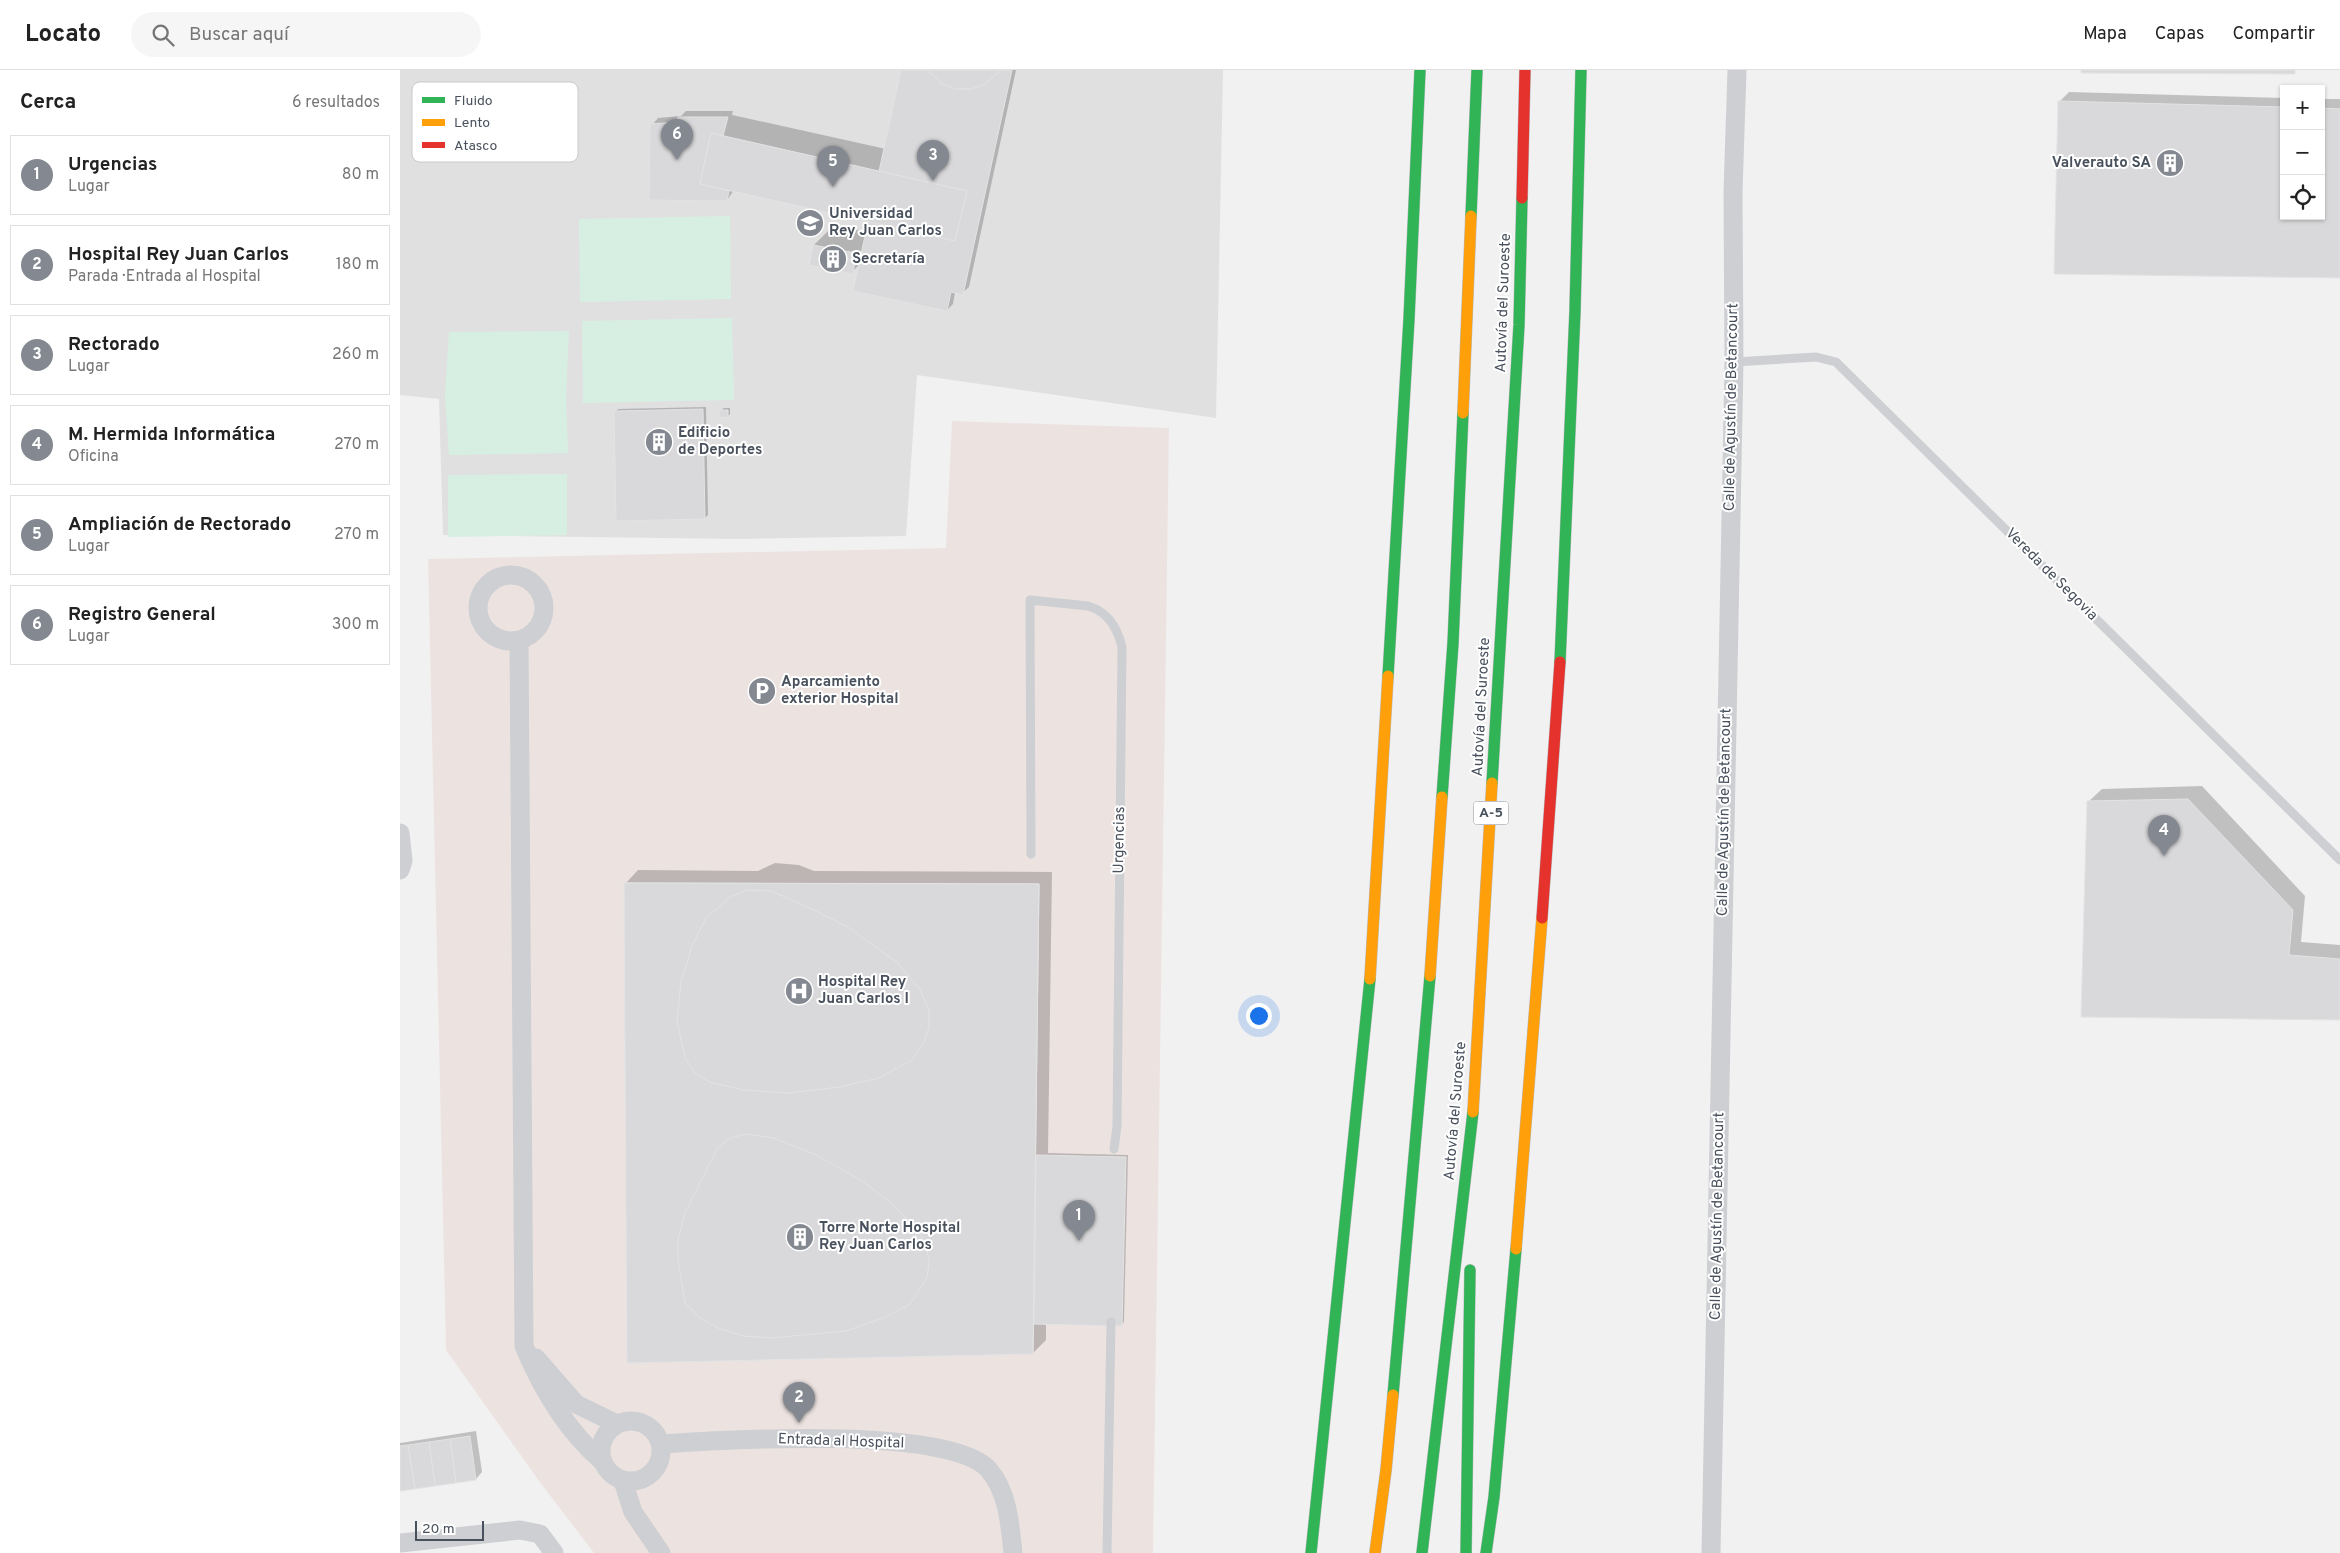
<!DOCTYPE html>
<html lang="es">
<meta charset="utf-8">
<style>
:root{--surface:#fff;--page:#f6f6f6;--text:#222;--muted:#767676;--line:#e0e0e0;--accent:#848991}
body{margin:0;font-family:Overpass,sans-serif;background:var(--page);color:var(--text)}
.controls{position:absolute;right:15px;top:15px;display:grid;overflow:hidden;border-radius:0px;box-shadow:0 1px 4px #0004}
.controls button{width:45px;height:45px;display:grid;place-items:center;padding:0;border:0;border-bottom:1px solid var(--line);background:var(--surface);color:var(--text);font:25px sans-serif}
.scale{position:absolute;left:15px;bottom:12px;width:69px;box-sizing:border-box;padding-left:5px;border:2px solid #49515d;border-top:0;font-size:14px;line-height:18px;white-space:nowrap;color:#49515d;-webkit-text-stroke:4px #fff;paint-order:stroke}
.you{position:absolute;left:858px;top:945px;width:18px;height:18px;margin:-12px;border:4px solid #fff;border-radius:50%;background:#1a73e8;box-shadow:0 0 0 8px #1a73e833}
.badge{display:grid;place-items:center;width:32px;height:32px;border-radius:50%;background:var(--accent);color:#fff;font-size:16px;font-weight:700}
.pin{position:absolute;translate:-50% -41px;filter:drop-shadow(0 1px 2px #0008)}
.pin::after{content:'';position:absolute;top:26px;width:18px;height:15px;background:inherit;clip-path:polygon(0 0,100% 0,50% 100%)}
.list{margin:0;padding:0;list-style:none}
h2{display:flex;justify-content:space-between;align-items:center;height:65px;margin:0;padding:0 20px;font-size:21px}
h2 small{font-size:16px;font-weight:400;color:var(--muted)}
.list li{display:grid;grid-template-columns:32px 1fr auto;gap:15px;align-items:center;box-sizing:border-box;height:80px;margin:0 10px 10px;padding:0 10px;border:1px solid var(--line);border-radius:0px}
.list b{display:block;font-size:19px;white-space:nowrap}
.list p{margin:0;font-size:16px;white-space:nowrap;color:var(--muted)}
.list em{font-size:16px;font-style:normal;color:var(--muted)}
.icon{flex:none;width:28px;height:28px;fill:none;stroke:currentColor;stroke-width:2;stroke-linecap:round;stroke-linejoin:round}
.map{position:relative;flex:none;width:1940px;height:1483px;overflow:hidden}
header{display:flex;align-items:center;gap:30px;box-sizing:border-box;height:70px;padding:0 25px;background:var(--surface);border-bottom:1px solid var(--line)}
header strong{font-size:24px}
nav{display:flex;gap:28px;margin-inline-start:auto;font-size:18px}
.search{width:350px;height:45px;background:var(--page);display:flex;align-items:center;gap:12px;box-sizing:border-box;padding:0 18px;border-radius:28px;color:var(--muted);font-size:19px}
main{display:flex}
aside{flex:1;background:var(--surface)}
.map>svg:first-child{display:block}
.education{fill:#e0e0e1}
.medical{fill:#ece3e1}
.green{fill:#d7efe3}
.shadow{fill:#0003}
.building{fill:#d9d9db;stroke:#e3e3e4;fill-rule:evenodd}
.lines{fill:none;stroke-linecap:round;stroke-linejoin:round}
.fast-casing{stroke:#b7bac0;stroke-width:12}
.slow-casing{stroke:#b7bac0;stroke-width:12}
.jam-casing{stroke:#b7bac0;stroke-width:12}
.lane{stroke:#cdcfd2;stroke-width:9}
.street{stroke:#cdcfd2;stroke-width:19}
.fast{stroke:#30b455;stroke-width:11}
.slow{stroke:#ff9f0a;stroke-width:11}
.jam{stroke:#e5322d;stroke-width:11}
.labels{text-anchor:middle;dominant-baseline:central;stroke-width:4;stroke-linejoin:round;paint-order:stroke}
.shield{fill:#fff;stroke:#80858e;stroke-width:1}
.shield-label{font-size:14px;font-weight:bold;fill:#49515d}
.poi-label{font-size:15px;font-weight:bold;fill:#49515d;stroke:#fff;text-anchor:start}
.street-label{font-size:15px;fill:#49515d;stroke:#fff}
.key{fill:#fff;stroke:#c8cbce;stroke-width:1}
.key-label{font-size:14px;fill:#49515d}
</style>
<header>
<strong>Locato</strong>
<div class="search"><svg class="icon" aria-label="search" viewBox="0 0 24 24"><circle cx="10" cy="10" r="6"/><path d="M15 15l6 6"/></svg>Buscar aquí</div>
<nav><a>Mapa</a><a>Capas</a><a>Compartir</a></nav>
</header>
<main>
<aside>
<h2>Cerca<small>6 resultados</small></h2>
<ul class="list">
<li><span class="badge">1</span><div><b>Urgencias</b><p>Lugar</p></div><em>80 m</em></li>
<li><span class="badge">2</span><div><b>Hospital Rey Juan Carlos</b><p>Parada · Entrada al Hospital</p></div><em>180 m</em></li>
<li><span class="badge">3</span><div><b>Rectorado</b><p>Lugar</p></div><em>260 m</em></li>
<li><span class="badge">4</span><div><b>M. Hermida Informática</b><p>Oficina</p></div><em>270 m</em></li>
<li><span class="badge">5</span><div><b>Ampliación de Rectorado</b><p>Lugar</p></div><em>270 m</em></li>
<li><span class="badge">6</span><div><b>Registro General</b><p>Lugar</p></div><em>300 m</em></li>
</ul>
</aside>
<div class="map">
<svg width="1940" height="1483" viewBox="0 0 1940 1483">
<rect width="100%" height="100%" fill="#f2f1f1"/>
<path class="education" d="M 0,0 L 823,0 L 816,348 L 517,305 L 506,466 L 340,469 L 43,465 L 39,329 L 0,325 Z"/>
<path class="medical" d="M 552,351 L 769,358 L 753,1483 L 194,1483 L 139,1411 L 46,1280 L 28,489 L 546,478 Z"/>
<g class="green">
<path d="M 330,146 L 331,229 L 180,232 L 179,149 Z"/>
<path d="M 332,248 L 334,330 L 183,333 L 182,251 Z"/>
<path d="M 169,261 L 166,326 L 168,383 L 49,385 L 45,326 L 49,262 Z"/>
<path d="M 167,404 L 167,465 L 48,467 L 48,405 Z"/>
</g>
<g class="shadow">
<path d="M 503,0 L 616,0 L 569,217 L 562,223 L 555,222 L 553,234 L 547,240 L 460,194 L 452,202 L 410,194 L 414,175 L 433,156 L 467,162 L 471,151 L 334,120 L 327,130 L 250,129 L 252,55 L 258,48 L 281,46 L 286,41 L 333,41 L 332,45 L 486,79 Z"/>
<path d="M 1669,22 L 1884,28 L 1884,146 L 1921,146 L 1921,29 L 1940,29 L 1940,207 L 1659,32 Z"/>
<path d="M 306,337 L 308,445 L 305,448 L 215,342 L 218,339 Z"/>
<path d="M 324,338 L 330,338 L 330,344 L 327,347 L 321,340 Z"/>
<path d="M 1802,716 L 1905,826 L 1901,872 L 1940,875 L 1940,949 L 1688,732 L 1702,719 Z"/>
<path d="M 375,793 L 399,795 L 414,801 L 652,802 L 648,1083 L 728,1085 L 724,1252 L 721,1255 L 646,1253 L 646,1270 L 633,1283 L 225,814 L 238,800 L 358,801 Z"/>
<path d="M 76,1361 L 82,1402 L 76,1409 L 0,1421 L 0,1373 Z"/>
</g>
<g class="building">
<path d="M 501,0 L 612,0 L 563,225 L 551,222 L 547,241 L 453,221 Z"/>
<path d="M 527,0 L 601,0 L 585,14 L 571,19 L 556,19 L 542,14 Z"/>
<path d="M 1681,0 L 1895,0 L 1895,4 L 1681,3 Z"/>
<path d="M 1658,31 L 1884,37 L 1884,146 L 1921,146 L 1921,38 L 1940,39 L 1940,208 L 1654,204 Z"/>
<path d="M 278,47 L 328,47 L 323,66 L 311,63 L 300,114 L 329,121 L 327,131 L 249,130 L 250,54 L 277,52 Z"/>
<path d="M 311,63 L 567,121 L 555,171 L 300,114 Z"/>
<path d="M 413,175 L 456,183 L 453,204 L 409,195 Z"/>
<path d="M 303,339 L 305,449 L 216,451 L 214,341 Z"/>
<path d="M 320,340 L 328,340 L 328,348 L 319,347 Z"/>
<path d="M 1788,729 L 1893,840 L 1889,885 L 1940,889 L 1940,950 L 1681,947 L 1687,731 Z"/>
<path d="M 224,813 L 639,814 L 633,1284 L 227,1293 ZM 347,820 L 371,821 L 410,838 L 448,857 L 498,893 L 520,920 L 529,940 L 529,958 L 523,974 L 512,990 L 479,1008 L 439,1017 L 389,1023 L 344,1020 L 309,1012 L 294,1002 L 285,988 L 277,951 L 281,912 L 292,876 L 306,848 L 330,827 ZM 346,1064 L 374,1068 L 416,1085 L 459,1109 L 489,1131 L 511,1153 L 521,1165 L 527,1180 L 529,1193 L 527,1208 L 510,1234 L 486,1247 L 446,1261 L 371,1268 L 344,1266 L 320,1259 L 300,1248 L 285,1233 L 278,1189 L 278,1170 L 285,1143 L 318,1077 L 330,1068 Z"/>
<path d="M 224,813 L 639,814 L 633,1284 L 227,1293 Z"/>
<path d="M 347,820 L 371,821 L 410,838 L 448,857 L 498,893 L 520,920 L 529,940 L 529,958 L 523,974 L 512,990 L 479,1008 L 439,1017 L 389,1023 L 344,1020 L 309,1012 L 294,1002 L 285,988 L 277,951 L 281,912 L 292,876 L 306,848 L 330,827 Z"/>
<path d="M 346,1064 L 374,1068 L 416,1085 L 459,1109 L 489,1131 L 511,1153 L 521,1165 L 527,1180 L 529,1193 L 527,1208 L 510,1234 L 486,1247 L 446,1261 L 371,1268 L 344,1266 L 320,1259 L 300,1248 L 285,1233 L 278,1189 L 278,1170 L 285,1143 L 318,1077 L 330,1068 Z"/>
<path d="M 636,1085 L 726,1087 L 722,1256 L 634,1254 Z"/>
<path d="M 70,1366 L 76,1410 L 56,1413 L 50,1369 Z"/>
<path d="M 50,1369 L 56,1413 L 35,1416 L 29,1372 Z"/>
<path d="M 29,1372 L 35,1416 L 15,1419 L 8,1375 Z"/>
<path d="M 8,1375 L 15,1419 L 0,1421 L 0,1376 Z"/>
</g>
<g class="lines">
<defs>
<g id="fast">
<path d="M 1071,146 L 1077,0"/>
<path d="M 1160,592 L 1175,241 L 1181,0"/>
<path d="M 988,606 L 1009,249 L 1020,0"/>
<path d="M 1092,713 L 1119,255 L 1122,128"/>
<path d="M 1042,727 L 1053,573 L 1063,343"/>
<path d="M 993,1325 L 1030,906"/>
<path d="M 911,1483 L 970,909"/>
<path d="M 1022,1483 L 1073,1042"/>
<path d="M 1066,1483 L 1070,1200"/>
<path d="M 1086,1483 L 1094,1427 L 1116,1179"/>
</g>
<g id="slow">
<path d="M 1063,343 L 1071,146"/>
<path d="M 1030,906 L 1042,727"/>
<path d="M 970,909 L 988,606"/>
<path d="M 1073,1042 L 1092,713"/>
<path d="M 1116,1179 L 1142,848"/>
<path d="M 975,1483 L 986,1400 L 993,1325"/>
</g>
<g id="jam">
<path d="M 1122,128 L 1125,0"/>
<path d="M 1142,848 L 1160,592"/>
</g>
</defs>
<use href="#fast" class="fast-casing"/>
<use href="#slow" class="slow-casing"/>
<use href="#jam" class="jam-casing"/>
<g class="lane">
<path d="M 1334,292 L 1416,287 L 1436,292 L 1940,790"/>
<path d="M 631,784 L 630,530 L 688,536 C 708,542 717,557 722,577 L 717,1056 L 714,1079"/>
<path d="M 707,1483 L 711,1252"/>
</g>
<g class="street">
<circle cx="111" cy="538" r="33"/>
<path d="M 119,571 L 124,1276 C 142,1319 166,1360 202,1391"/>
<path d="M 0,763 L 3,791 L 0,800"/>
<path d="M 136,1288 L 176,1334 L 217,1354"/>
<circle cx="231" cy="1381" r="30"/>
<path d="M 261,1374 C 322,1370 551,1355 589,1400 C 608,1422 610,1455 613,1483"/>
<path d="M 223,1411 L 233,1442 L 261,1483"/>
<path d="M 0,1473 L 120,1460 L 140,1464 L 154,1483"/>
<path d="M 1311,1483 L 1334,292 L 1333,122 L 1337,0"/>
</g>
<use href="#fast" class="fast"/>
<use href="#slow" class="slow"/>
<use href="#jam" class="jam"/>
</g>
<defs>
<symbol id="building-disc" viewBox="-11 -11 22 22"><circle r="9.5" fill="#848991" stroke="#fff"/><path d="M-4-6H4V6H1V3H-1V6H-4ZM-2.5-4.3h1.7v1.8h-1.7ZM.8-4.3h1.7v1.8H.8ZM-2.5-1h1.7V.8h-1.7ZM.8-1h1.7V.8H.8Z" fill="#fff"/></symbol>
<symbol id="university-disc" viewBox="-11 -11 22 22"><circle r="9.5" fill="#848991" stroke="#fff"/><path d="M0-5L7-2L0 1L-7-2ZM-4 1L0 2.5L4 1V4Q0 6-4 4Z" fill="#fff"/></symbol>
<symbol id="parking-disc" viewBox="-11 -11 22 22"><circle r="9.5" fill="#848991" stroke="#fff"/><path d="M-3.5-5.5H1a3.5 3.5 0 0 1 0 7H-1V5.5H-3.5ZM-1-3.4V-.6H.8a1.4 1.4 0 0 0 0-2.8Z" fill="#fff"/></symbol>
<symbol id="hospital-disc" viewBox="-11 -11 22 22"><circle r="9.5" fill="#848991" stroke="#fff"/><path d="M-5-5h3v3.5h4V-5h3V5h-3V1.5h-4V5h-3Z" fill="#fff"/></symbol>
</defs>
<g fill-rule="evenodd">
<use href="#building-disc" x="1754" y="77" width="32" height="32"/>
<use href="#university-disc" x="394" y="137" width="32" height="32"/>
<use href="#building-disc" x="417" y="173" width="32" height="32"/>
<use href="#building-disc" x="243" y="356" width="32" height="32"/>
<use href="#parking-disc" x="346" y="605" width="32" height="32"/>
<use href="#hospital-disc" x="383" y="905" width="32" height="32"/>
<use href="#building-disc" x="384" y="1151" width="32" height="32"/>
</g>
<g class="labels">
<rect class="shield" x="1073.5" y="731.5" width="35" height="23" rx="4"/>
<g class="shield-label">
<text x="1091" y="743">A-5</text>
</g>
<g class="poi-label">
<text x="1751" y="93" text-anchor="end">Valverauto SA</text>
<text x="429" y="144">Universidad<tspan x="429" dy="17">Rey Juan Carlos</tspan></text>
<text x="452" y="189">Secretaría</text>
<text x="278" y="363">Edificio<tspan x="278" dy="17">de Deportes</tspan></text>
<text x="381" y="612">Aparcamiento<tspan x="381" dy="17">exterior Hospital</tspan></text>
<text x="418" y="912">Hospital Rey<tspan x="418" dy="17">Juan Carlos I</tspan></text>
<text x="419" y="1158">Torre Norte Hospital<tspan x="419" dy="17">Rey Juan Carlos</tspan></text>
</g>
<g class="street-label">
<text transform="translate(1104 233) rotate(-88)">Autovía del Suroeste</text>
<text transform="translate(1332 337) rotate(-89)">Calle de Agustín de Betancourt</text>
<text transform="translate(1651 505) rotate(45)">Vereda de Segovia</text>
<text transform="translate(1082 637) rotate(-87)">Autovía del Suroeste</text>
<text transform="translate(1325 742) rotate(-89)">Calle de Agustín de Betancourt</text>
<text transform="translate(720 770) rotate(-89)">Urgencias</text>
<text transform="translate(1056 1041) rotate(-85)">Autovía del Suroeste</text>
<text transform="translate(1318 1146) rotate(-89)">Calle de Agustín de Betancourt</text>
<text transform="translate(441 1372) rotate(2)">Entrada al Hospital</text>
</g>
</g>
<rect x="12" y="12" width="166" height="80" rx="8" class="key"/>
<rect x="22" y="27" width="23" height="6" fill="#30b455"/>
<rect x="22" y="49" width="23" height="7" fill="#ff9f0a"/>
<rect x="22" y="72" width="23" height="6" fill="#e5322d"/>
<g class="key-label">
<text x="54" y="35">Fluido</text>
<text x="54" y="57">Lento</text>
<text x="54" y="80">Atasco</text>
</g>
</svg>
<div class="controls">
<button>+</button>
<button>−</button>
<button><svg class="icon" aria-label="locate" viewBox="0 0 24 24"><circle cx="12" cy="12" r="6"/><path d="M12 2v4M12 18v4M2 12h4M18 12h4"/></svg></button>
</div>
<div class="scale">20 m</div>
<div class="you"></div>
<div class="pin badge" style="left:679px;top:1171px">1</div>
<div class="pin badge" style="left:399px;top:1353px">2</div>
<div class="pin badge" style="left:533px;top:111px">3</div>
<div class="pin badge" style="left:1764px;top:786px">4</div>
<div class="pin badge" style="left:433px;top:117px">5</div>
<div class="pin badge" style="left:277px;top:90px">6</div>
</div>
</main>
